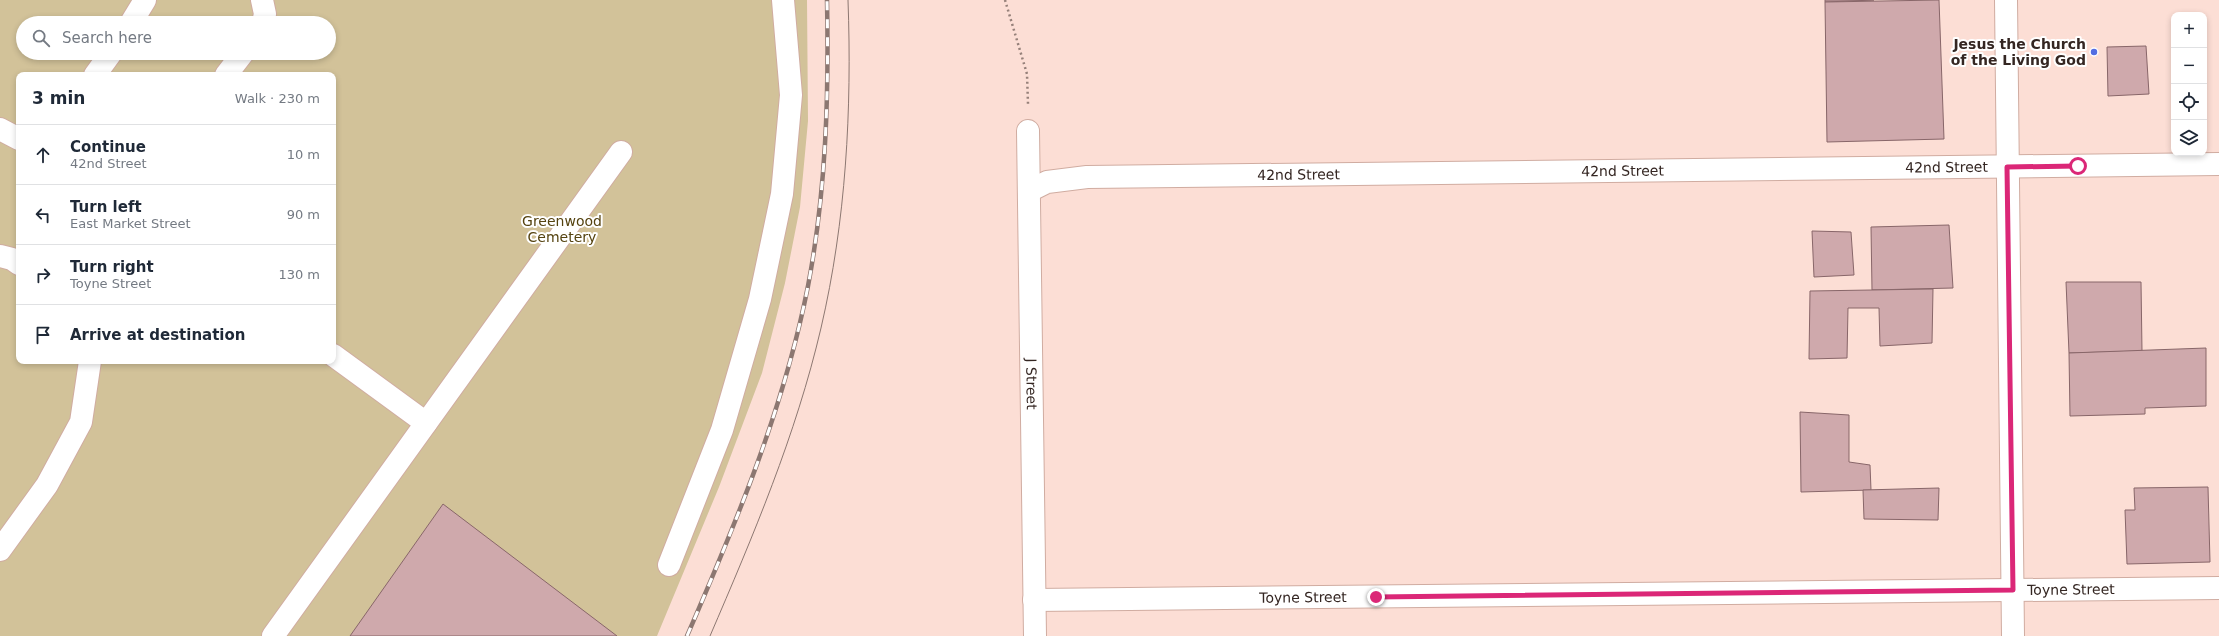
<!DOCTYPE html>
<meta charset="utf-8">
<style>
:root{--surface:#fff;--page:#f2f2f3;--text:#1f2937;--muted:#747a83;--line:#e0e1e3}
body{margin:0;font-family:"DejaVu Sans",sans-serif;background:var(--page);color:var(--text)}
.controls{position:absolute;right:12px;top:12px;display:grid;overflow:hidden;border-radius:8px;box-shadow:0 2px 6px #0003}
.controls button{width:36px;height:36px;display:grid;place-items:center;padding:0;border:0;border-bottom:1px solid var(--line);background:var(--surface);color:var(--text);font:20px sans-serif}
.stop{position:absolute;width:12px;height:12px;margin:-9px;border:3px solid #db2777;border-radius:50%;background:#fff}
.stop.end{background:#db2777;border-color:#fff;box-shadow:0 1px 4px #0008}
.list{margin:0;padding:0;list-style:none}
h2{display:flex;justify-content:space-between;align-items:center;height:52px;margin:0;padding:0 16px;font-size:17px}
h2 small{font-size:13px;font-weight:400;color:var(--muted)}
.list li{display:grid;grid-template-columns:26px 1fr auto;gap:12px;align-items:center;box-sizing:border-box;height:60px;padding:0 16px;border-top:1px solid var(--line)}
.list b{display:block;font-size:15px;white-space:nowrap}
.list p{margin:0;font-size:13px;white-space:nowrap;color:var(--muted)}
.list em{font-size:13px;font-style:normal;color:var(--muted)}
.icon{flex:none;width:22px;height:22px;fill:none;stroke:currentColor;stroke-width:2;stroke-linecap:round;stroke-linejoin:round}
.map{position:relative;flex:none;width:2219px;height:636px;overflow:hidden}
.search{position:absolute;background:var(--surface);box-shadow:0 2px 6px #0003;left:16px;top:16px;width:320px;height:44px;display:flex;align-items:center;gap:10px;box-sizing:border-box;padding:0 14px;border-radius:22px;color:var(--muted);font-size:15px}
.panel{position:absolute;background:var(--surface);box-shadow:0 2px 6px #0003;left:16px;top:72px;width:320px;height:292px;border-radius:8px}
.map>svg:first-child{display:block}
.green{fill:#d2c299;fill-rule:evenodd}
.building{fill:#cfa9ac;stroke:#886669}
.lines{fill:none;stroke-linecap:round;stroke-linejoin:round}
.minor-casing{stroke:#d0aca1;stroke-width:24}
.major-casing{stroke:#d0aca1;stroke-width:24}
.path{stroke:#96817a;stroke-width:2.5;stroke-dasharray:2 3;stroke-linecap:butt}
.minor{stroke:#fff;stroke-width:22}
.major{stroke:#fff;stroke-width:22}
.tram{stroke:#8c7771;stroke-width:1}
.rail-casing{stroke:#8c7771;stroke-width:4.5}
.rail{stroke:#fff;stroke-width:3;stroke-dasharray:9;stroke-linecap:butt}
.route{stroke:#db2777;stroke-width:5}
.poi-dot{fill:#526de2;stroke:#fff;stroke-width:1.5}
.labels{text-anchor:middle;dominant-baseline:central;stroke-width:4;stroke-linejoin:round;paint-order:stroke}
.poi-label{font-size:14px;font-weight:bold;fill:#342622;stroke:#fff;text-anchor:end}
.street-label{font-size:14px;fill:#342622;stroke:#fff}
.park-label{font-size:14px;fill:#554310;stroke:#fff}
</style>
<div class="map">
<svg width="2219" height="636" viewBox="0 0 2219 636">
<rect width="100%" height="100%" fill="#fcded5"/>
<path class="green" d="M 0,0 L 807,0 L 808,121 L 800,207 L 785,283 L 762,373 L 719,487 L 657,636 L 0,636 ZM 23,23 L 329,23 L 329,53 L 23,53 ZM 19,75 L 333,75 L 333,361 L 19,361 Z"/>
<g class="building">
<path d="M 1825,0 L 1874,0 L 1825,2 Z"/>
<path d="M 1939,0 L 1944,139 L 1827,142 L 1825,2 Z"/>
<path d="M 2146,46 L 2149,94 L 2108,96 L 2107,47 Z"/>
<path d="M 1949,225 L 1953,288 L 1872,290 L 1871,227 Z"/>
<path d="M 1812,231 L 1851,232 L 1854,275 L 1814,277 Z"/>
<path d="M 2066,282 L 2141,282 L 2142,351 L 2069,353 Z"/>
<path d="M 1933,289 L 1932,343 L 1880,346 L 1879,308 L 1848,308 L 1847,358 L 1809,359 L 1810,291 Z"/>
<path d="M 2206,348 L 2206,406 L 2145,408 L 2145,414 L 2070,416 L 2069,353 Z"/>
<path d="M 1800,412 L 1849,415 L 1849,462 L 1870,465 L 1871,490 L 1801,492 Z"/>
<path d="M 2208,487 L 2210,562 L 2127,564 L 2125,510 L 2135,510 L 2134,488 Z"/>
<path d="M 1939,488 L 1938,520 L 1864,519 L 1863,490 Z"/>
<path d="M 443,504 L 617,636 L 350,636 Z"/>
</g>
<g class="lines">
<defs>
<g id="minor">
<path d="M 262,0 L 265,14 L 263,23"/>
<path d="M 131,23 L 145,0"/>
<path d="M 95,75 L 111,53"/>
<path d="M 226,75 L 243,53"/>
<path d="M 0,129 L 19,139"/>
<path id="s1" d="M 1028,131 L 1035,636"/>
<path id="s2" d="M 1029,191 L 1047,182 L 1087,177 L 2219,164"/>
<path d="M 0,256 L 12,259 L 19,264"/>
<path d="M 333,355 L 426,423"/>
<path d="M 0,550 L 47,485 L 81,422 L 90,361"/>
<path d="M 669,565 L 722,430 L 760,299 L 782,194 L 791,95 L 783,0"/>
<path id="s3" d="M 1034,600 L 2219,588"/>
<path d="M 273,636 L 621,152"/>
</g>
<path id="major" d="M 2006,0 L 2013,636"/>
</defs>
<use href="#minor" class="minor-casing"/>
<use href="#major" class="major-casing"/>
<path class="path" d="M 1005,0 L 1027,74 L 1028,104"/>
<use href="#minor" class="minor"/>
<use href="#major" class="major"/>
<path class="tram" d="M 710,636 C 753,536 796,435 821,328 C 846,221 852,110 848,0"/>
<defs>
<path id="rail" d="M 687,636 C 736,523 784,408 808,286 C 826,192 829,96 827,0"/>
</defs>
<use href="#rail" class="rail-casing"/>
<use href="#rail" class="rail"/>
</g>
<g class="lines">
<path class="route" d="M 1376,597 L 2013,590 L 2007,167 L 2078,166"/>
</g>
<circle class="poi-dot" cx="2094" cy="52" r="4"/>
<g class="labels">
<g class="poi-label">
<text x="2086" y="44">Jesus the Church<tspan x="2086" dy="16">of the Living God</tspan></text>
</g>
<g class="street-label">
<text stroke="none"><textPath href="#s2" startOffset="920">42nd Street</textPath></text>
<text stroke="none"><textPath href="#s2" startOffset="596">42nd Street</textPath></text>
<text stroke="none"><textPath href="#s2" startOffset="272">42nd Street</textPath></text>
<text stroke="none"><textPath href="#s1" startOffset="253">J Street</textPath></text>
<text stroke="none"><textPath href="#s3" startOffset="1037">Toyne Street</textPath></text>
<text stroke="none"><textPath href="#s3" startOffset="269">Toyne Street</textPath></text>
</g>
<g class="park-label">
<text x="562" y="221">Greenwood<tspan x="562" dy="16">Cemetery</tspan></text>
</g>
</g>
</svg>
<div class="controls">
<button>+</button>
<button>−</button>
<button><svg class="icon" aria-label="locate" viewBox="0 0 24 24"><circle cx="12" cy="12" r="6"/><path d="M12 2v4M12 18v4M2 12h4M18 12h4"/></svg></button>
<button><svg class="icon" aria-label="layers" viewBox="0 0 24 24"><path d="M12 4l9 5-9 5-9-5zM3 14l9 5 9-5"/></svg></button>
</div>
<div class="stop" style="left:2078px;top:166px"></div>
<div class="stop end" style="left:1376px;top:597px"></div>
<div class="search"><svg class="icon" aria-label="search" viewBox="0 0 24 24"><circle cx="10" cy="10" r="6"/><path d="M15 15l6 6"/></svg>Search here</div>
<section class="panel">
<h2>3 min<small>Walk · 230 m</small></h2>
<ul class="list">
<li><svg class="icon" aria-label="ahead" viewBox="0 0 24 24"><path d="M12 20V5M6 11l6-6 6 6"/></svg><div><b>Continue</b><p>42nd Street</p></div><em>10 m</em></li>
<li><svg class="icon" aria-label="left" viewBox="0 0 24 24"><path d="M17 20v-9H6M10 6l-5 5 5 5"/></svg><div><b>Turn left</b><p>East Market Street</p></div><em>90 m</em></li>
<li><svg class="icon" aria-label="right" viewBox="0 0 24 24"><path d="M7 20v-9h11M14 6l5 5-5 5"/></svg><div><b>Turn right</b><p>Toyne Street</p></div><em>130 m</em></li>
<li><svg class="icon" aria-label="arrive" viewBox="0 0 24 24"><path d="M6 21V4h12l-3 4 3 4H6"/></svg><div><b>Arrive at destination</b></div></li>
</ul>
</section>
</div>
